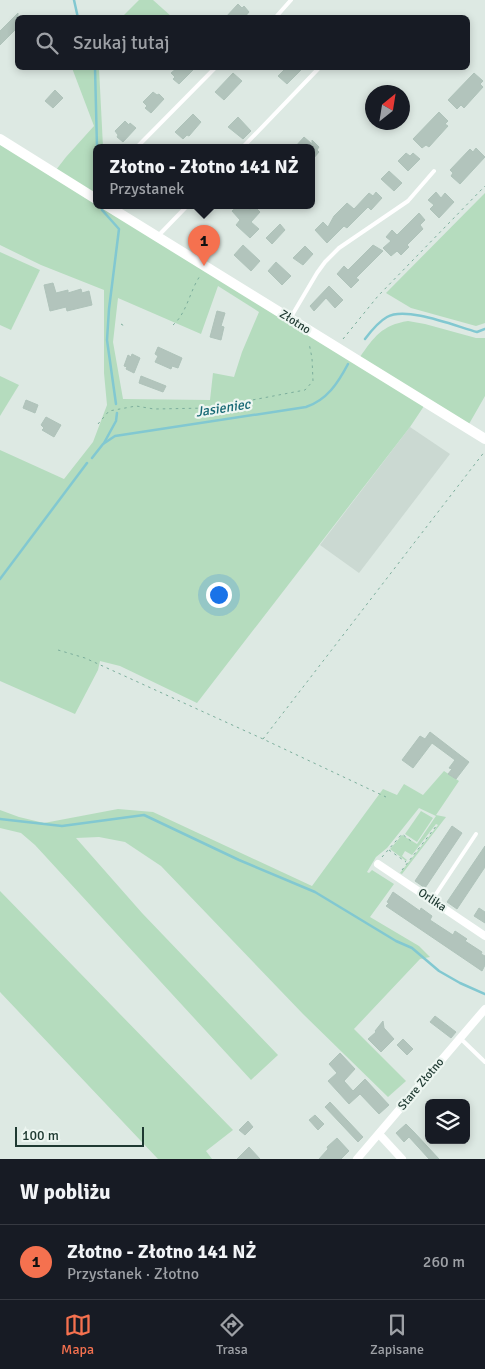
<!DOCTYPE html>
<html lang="pl">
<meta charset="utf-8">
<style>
:root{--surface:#171b24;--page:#242831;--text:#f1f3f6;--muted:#9ea1a6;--line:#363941;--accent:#f5714f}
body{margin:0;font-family:Signika,sans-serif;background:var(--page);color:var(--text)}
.controls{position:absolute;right:15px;bottom:15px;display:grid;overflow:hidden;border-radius:8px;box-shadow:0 2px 8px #0003}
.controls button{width:45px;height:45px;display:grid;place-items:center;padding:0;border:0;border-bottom:1px solid var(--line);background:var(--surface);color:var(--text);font:25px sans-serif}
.compass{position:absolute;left:365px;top:85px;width:45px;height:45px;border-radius:50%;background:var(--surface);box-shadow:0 2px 8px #0003;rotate:30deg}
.scale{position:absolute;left:15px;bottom:12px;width:129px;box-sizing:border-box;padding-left:5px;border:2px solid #1e3931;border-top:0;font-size:14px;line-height:18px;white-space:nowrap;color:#1e3931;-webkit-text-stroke:4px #edf6f1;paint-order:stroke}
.you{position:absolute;left:218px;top:594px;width:18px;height:18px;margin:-12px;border:4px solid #fff;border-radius:50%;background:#1a73e8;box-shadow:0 0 0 8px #1a73e833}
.badge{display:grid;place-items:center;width:32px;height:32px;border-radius:50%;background:var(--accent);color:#111;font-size:16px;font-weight:700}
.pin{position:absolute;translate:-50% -41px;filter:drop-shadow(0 1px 2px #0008)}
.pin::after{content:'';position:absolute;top:26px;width:18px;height:15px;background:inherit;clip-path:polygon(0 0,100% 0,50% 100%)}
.popup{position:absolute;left:93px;top:144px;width:222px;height:65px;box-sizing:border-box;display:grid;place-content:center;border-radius:8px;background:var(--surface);filter:drop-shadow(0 1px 4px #0005);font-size:16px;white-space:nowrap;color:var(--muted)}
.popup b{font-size:19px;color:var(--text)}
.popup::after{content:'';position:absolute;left:50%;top:100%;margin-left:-10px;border:10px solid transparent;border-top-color:var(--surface)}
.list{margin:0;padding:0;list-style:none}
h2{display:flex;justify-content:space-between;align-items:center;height:65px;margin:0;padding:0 20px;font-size:21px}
h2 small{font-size:16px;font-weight:400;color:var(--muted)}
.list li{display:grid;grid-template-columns:32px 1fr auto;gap:15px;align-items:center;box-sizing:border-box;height:75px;padding:0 20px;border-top:1px solid var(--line)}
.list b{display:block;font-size:19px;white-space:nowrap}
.list p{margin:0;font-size:16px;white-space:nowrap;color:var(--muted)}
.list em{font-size:16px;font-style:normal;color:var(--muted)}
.icon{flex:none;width:28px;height:28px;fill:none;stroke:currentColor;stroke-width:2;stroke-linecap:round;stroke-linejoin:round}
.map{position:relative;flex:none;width:485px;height:1159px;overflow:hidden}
.search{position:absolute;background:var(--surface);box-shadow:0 2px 8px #0003;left:15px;right:15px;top:15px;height:55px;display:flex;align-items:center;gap:12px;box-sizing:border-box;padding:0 18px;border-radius:8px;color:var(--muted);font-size:19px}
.sheet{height:140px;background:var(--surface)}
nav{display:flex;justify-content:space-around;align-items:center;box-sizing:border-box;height:70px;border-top:1px solid var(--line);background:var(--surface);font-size:14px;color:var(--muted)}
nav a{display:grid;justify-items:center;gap:2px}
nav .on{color:var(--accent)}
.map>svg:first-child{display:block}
.built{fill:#cbd9d2}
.green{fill:#b5dcbe;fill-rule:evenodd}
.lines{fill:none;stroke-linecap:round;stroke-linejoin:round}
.stream{stroke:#82c8d1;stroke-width:2.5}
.building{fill:#b2c4bc;stroke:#afc3ba}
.path{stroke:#7cae9c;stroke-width:1;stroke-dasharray:2.5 4;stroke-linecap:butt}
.service{stroke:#fff;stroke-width:4}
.minor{stroke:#fff;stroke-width:8}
.tertiary{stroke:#fff;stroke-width:10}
.labels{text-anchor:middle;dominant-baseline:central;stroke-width:4.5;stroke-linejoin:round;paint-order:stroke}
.street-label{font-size:12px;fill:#1e3931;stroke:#edf6f1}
.water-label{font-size:14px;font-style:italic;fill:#186975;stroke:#edf6f1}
</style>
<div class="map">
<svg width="485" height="1159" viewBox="0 0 485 1159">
<rect width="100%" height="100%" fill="#dde9e3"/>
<path class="built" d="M 410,427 L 450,454 L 359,573 L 320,545 Z"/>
<g class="green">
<path d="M 139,0 L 153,0 L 172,17 L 122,17 Z"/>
<path d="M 72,68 L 99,68 L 103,147 L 96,147 L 96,195 L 56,170 L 66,157 L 94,126 Z"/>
<path d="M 0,143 L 96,202 L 96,205 L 103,206 L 424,406 L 410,427 L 197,703 L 120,666 L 100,661 L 98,670 L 75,714 L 0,681 L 0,450 L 64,479 L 93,442 L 107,405 L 104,373 L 104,290 L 41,265 L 0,245 ZM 218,286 L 259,312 L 242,352 L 234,377 L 213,373 L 210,400 L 123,399 L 113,342 L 118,298 L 201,334 Z"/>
<path d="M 485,193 L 485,323 L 476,326 L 411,308 L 386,293 Z"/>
<path d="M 0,252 L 40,270 L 11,330 L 0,325 Z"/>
<path d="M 408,321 L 425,324 L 476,338 L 485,338 L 485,396 L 469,424 L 360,357 C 374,337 382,325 408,321 Z"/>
<path d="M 0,376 L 19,385 L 0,416 Z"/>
<path d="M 444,771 L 459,781 L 436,815 L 446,817 L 402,874 L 400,873 L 438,825 L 436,824 L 412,855 L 405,851 L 402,856 L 407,860 L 406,861 L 390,849 L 402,835 L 417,844 L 436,816 L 419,808 L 387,848 L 376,857 L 367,872 L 369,873 L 372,870 L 394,884 L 370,917 L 419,946 L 430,957 L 420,959 L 354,1029 L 406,1081 L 388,1097 L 303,1014 L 161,866 L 125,842 L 99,837 L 76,838 L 142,913 L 278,1055 L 251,1080 L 35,845 L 21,833 L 0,828 L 0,810 L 19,817 L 44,823 L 118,809 L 153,812 L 312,886 L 383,789 L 397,795 L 404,784 L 423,795 Z"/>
<path d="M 421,811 L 433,818 L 417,842 L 405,834 Z"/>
<path d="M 0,891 L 233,1130 L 206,1151 L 212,1159 L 158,1159 L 0,992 Z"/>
</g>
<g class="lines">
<g class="stream">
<path d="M 74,0 L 78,18"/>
<path d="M 95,68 L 97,147"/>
<path d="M 102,210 L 119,229 L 109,309 L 107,340 L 116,404"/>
<path d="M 365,339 C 371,331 378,322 387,317 C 406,306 455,326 477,332 L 485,329"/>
<path d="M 104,443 L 116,421 L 117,413"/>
<path d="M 92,458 L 103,444 L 115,436 L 306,407 C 327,400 338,383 348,364"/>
<path d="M 0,579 L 87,463"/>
<path d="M 0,819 L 62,826 L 144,815 L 239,860 L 315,892 L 396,941 L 412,948 L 439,971 L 460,983 L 485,994"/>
</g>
</g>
<g class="building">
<path d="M 238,4 L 242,8 L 244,6 L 249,12 L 244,18 L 225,18 Z"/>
<path d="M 18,13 L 18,27 L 0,45 L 0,31 Z"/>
<path d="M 177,68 L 195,68 L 179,84 L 173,79 L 175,77 L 171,73 Z"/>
<path d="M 286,68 L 303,68 L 287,84 L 278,76 Z"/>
<path d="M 233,73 L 242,81 L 224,100 L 215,92 Z"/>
<path d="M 474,73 L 483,81 L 480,84 L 483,87 L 464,108 L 461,105 L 457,109 L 448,100 Z"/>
<path d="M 55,90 L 63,98 L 53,108 L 45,101 Z"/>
<path d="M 153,92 L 157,95 L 159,94 L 164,99 L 151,113 L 145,108 L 147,106 L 143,102 Z"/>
<path d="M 439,112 L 448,121 L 445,124 L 448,126 L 429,147 L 426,145 L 422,148 L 413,139 Z"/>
<path d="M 193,114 L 201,122 L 189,136 L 187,135 L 183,139 L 175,132 Z"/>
<path d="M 238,117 L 251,131 L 243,139 L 228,127 Z"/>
<path d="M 125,121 L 129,125 L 130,123 L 136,128 L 123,142 L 117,137 L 118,135 L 115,131 Z"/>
<path d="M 304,137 L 312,144 L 312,140 L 319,147 L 317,150 L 319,152 L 312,160 L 312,147 L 295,147 Z"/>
<path d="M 476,148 L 485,157 L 460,184 L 451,176 L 453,173 L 450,170 L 470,149 L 473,152 Z"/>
<path d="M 406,153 L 410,156 L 413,153 L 420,159 L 408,171 L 398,161 Z"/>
<path d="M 389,171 L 402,183 L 394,191 L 381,179 Z"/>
<path d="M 376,192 L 382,198 L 371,210 L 368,207 L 347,228 L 344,226 L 327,243 L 315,230 L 323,222 L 328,227 L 334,216 L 347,203 L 354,209 L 369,193 L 373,196 Z"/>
<path d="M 436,192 L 441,198 L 445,193 L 454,202 L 439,218 L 430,209 L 434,205 L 428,200 Z"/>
<path d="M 239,205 L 245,205 L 250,210 L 254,206 L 260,212 L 251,222 L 259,229 L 250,238 L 236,225 L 240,220 L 232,211 Z"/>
<path d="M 419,213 L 425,220 L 420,225 L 423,229 L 407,245 L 409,247 L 401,255 L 397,251 L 391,256 L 383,248 L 391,241 L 386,237 L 392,230 L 397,235 Z"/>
<path d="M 280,224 L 285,230 L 272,244 L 266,238 Z"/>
<path d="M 243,245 L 260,261 L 251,271 L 234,255 Z"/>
<path d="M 373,245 L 383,251 L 356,278 L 359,280 L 351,288 L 337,274 L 344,266 L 348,270 Z"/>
<path d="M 305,246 L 313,254 L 303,265 L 293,258 Z"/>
<path d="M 276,262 L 291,276 L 282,285 L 268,271 Z"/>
<path d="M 53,283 L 56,293 L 68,290 L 68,293 L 81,289 L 82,293 L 89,291 L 92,305 L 67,311 L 66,307 L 50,311 L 44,285 Z"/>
<path d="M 329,286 L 343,300 L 335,308 L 326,298 L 314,311 L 310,306 Z"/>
<path d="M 217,311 L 225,313 L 221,326 L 224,327 L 221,340 L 210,337 Z"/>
<path d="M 158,347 L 182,358 L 178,368 L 172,366 L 171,369 L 155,362 L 158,356 L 155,354 Z"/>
<path d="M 132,354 L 140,358 L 134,373 L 126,369 L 127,367 L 124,366 L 128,355 L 131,357 Z"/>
<path d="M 141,376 L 166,386 L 163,392 L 139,383 Z"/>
<path d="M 26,400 L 38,405 L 35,413 L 23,408 Z"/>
<path d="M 46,417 L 61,425 L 54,437 L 42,430 L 44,428 L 41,425 Z"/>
<path d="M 430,732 L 469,762 L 456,779 L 448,774 L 452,769 L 449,768 L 455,760 L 432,743 L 413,768 L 402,760 L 420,736 L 425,739 Z"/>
<path d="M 452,826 L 462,833 L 425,888 L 415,881 Z"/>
<path d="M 485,846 L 485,867 L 457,909 L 447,902 Z"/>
<path d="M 393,892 L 420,911 L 421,908 L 432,916 L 430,920 L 453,935 L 455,931 L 467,939 L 465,941 L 482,952 L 481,954 L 485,956 L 485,965 L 482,971 L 386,906 L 389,903 L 387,902 Z"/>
<path d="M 479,908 L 485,912 L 485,923 L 474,916 Z"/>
<path d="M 435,1016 L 456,1032 L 451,1038 L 430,1022 Z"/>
<path d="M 383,1021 L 384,1028 L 394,1039 L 381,1052 L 368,1039 L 376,1032 L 375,1031 Z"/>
<path d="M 403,1039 L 413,1049 L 407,1055 L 397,1045 Z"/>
<path d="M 340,1053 L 355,1069 L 344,1081 L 353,1091 L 365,1079 L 389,1105 L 379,1114 L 360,1094 L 349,1104 L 328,1081 L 337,1073 L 329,1064 Z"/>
<path d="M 330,1102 L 363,1137 L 358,1142 L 325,1107 Z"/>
<path d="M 315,1115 L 324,1124 L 318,1130 L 309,1120 Z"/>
<path d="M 248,1121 L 253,1127 L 245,1135 L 239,1130 Z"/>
<path d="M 406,1124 L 414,1132 L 439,1159 L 429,1159 L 409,1137 L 404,1142 L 396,1133 Z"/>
<path d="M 337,1138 L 349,1151 L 341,1159 L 319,1159 L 328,1149 L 327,1147 Z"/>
<path d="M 249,1147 L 260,1159 L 237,1159 Z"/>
</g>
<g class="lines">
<g class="path">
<path d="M 121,324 L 126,327"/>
<path d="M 173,325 C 187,313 190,290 200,276"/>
<path d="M 343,339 L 378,296 L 485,186"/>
<path d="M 98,424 L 109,411 L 136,406 L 154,409 L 210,408 L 305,390 L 313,381 L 312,358 L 309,343"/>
<path d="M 58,650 L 85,658 L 263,739 L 386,797"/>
<path d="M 263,739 L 485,451"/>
<path d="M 389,850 L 406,862"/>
<path d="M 382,857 L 402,834 L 411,841"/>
<path d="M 402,870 L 437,825"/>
</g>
<g class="service">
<path d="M 275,18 L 291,0"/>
<path d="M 137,147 L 215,68"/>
<path d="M 243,147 L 318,69"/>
<path d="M 158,236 L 188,205"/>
<path d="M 291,317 L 317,273 L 325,262 L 339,248 L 408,201 L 434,171"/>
<path d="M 432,900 L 476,834"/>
<path d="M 460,1038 L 485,1062"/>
</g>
<g class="minor">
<path d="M 378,864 L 485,936"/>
<path d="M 379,1134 L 402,1159"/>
<path d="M 357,1159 L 485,1009"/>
</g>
<g class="tertiary">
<path d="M 0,139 L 96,199"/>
<path d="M 106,205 L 485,439"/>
</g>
</g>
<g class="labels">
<g class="street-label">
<text transform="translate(295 322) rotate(32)">Złotno</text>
<text transform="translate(432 900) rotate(34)">Orlika</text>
<text transform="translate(421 1084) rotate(-50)">Stare Złotno</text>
</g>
<g class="water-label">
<text transform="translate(223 408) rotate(-9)">Jasieniec</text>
</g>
</g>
</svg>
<div class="controls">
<button><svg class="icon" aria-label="layers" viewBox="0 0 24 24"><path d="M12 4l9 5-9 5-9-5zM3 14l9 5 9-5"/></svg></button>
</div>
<svg class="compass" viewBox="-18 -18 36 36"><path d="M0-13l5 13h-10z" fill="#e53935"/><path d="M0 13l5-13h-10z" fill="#9ea1a6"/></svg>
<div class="scale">100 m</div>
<div class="you"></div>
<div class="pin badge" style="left:204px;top:266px">1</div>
<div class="popup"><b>Złotno - Złotno 141 NŻ</b>Przystanek</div>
<div class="search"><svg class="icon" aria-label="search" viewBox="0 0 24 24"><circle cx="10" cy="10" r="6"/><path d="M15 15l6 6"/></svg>Szukaj tutaj</div>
</div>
<section class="sheet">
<h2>W pobliżu<small></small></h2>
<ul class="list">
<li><span class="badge">1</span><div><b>Złotno - Złotno 141 NŻ</b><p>Przystanek · Złotno</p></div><em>260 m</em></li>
</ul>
</section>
<nav>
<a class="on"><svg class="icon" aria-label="map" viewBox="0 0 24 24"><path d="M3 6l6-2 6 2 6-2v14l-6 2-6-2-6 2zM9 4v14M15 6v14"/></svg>Mapa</a>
<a><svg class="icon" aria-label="directions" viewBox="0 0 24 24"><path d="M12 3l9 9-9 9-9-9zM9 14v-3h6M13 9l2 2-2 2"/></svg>Trasa</a>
<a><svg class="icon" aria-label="saved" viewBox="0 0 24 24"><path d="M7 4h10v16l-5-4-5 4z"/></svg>Zapisane</a>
</nav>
